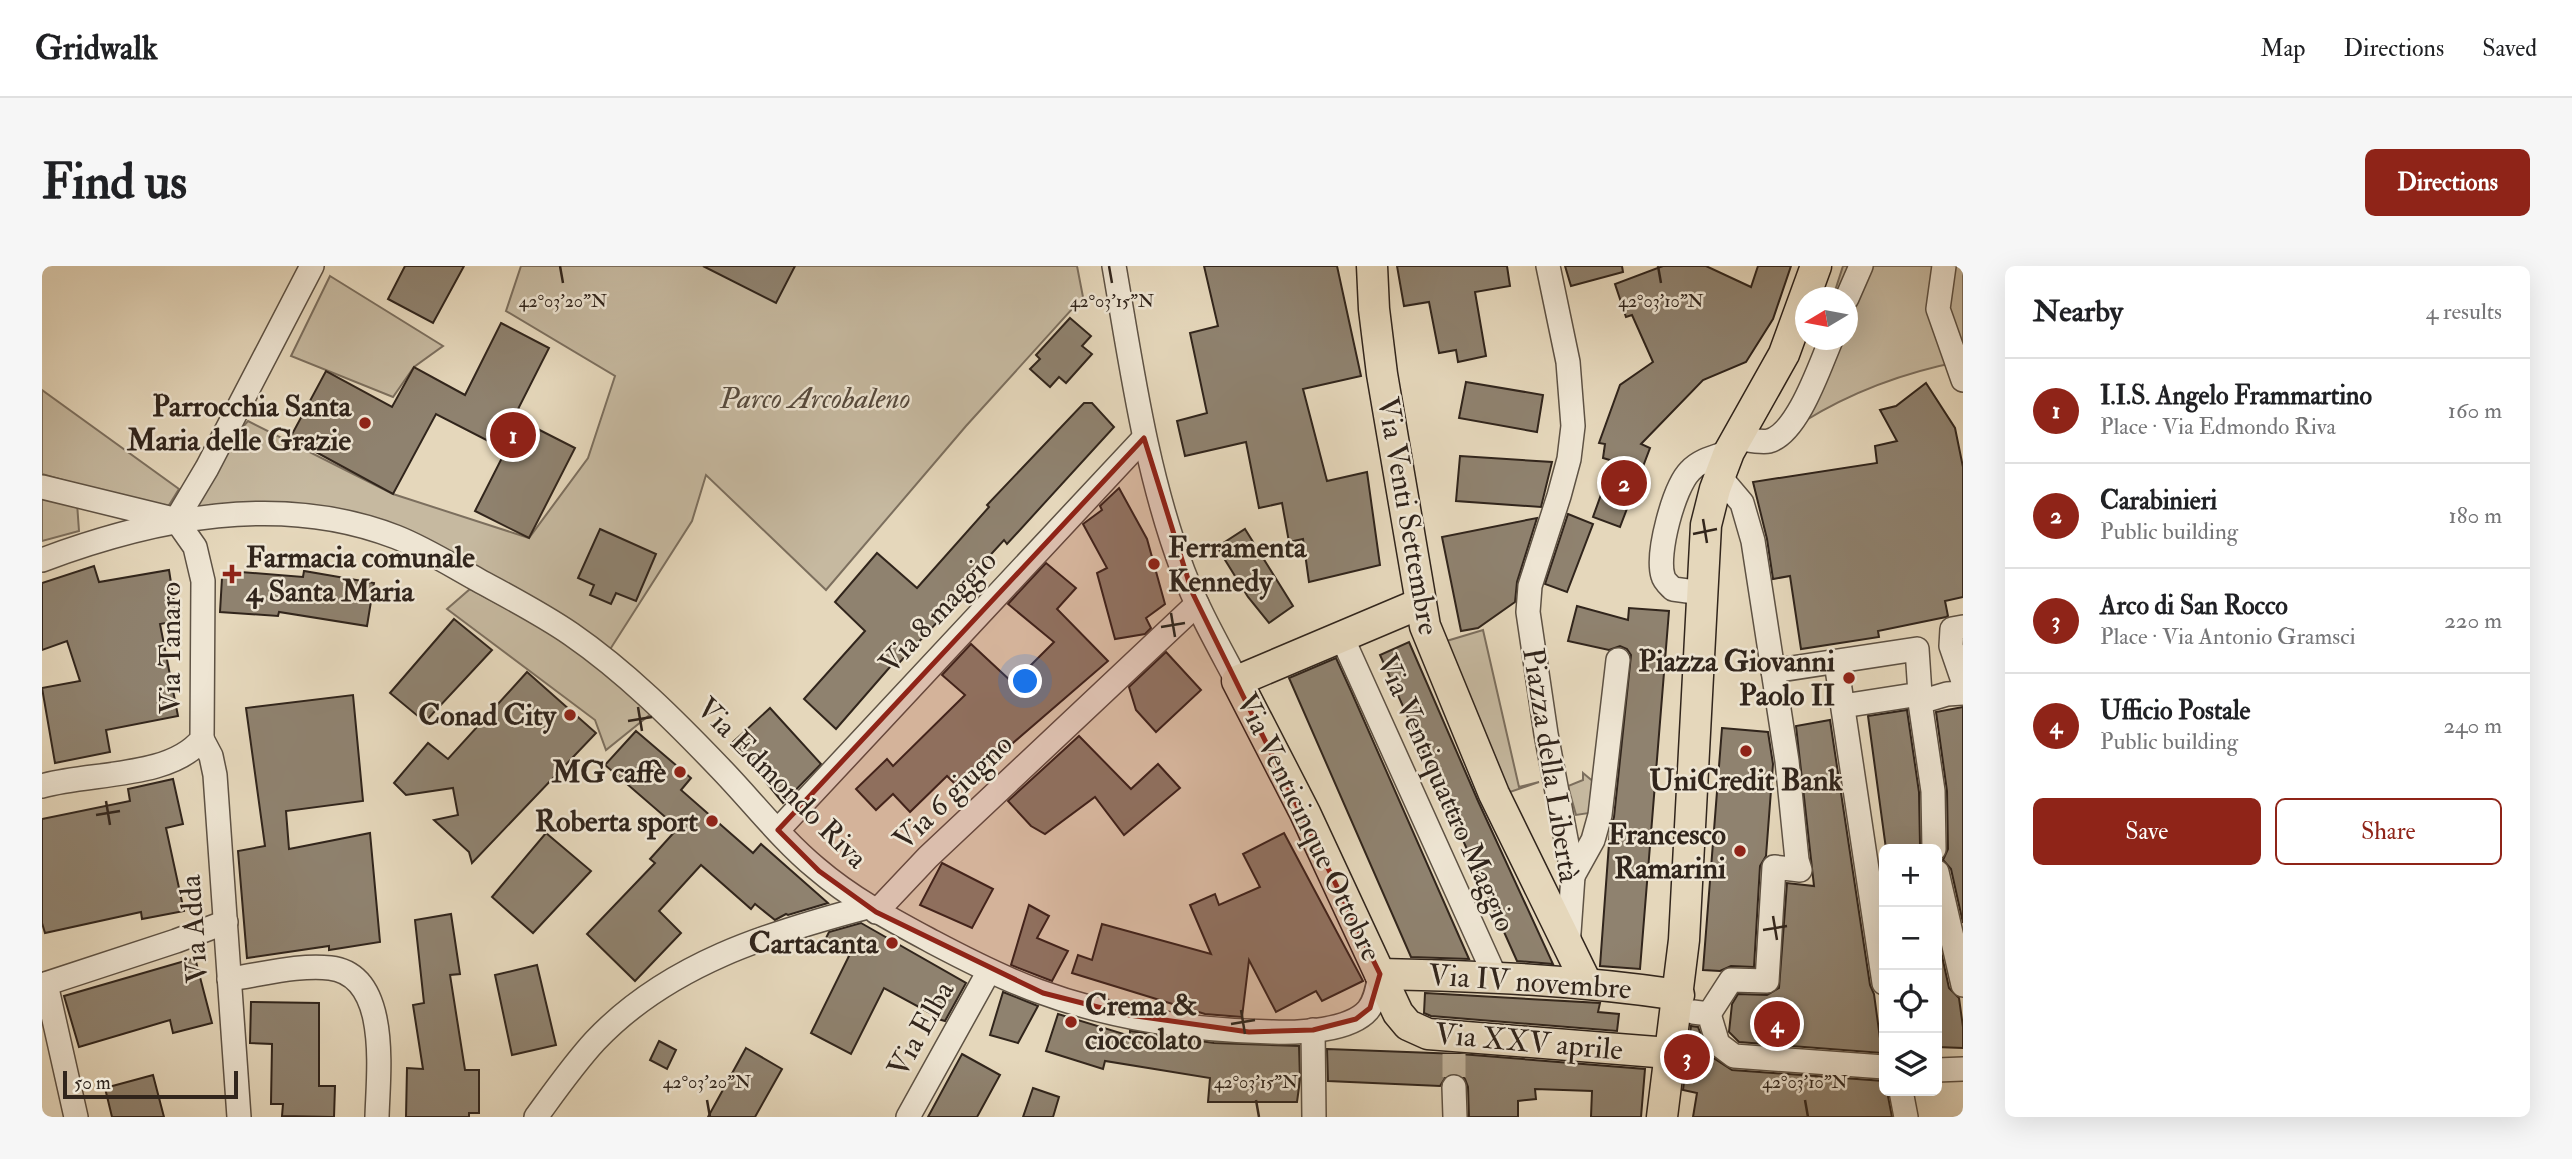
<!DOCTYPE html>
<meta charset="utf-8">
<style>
:root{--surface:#fff;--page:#f6f6f6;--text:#202124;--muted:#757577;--line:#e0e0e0;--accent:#8f2418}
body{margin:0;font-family:"IM FELL Double Pica",serif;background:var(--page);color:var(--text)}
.controls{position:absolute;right:21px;bottom:21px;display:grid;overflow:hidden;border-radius:10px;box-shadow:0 7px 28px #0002}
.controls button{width:63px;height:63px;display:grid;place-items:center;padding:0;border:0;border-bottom:2px solid var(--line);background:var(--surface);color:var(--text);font:35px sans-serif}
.compass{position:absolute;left:1753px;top:21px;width:63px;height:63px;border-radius:50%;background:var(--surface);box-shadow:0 7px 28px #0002;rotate:260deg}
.scale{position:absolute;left:21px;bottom:18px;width:175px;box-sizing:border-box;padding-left:7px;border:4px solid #31251c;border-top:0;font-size:19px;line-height:24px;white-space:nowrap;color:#31251c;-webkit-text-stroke:5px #eee5d3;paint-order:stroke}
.you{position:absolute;left:984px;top:416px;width:24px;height:24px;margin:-18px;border:5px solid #fff;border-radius:50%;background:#1a73e8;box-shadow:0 0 0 10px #1a73e833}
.badge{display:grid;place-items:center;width:46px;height:46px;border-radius:50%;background:var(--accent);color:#fff;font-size:23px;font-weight:700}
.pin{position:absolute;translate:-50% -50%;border:4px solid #fff;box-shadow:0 2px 7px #0006}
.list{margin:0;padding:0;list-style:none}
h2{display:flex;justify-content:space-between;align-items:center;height:91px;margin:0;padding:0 28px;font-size:30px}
h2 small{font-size:23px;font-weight:400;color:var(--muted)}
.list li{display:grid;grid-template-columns:46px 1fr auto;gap:21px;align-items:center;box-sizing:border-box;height:105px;padding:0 28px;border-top:2px solid var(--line)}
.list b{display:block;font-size:26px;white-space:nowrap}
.list p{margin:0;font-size:23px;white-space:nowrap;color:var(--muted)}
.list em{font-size:23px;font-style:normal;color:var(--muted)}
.actions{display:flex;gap:14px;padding:21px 28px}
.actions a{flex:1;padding:16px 0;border:2px solid var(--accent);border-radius:10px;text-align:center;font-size:24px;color:var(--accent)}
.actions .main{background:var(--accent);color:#fff}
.icon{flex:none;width:38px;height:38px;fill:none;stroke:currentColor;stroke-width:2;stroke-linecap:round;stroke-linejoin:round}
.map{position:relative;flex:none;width:1921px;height:851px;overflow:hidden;border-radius:10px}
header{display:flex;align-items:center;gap:42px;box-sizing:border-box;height:98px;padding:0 35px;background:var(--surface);border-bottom:2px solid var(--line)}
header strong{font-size:33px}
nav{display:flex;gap:38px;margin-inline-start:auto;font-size:24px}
.intro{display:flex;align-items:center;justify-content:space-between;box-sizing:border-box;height:168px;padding:0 42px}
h1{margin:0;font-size:49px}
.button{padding:18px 32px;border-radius:10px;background:var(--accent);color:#fff;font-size:24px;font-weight:700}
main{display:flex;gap:42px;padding:0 42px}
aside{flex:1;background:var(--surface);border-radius:10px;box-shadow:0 7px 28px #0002}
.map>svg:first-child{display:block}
.green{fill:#c6b9a0;stroke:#7c6f5e;stroke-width:2}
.building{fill:#8f826f;stroke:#31251c;stroke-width:2}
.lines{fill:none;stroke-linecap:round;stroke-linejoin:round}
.minor-tunnel{stroke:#c1b39b;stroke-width:23;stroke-dasharray:23 11;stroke-linecap:butt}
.minor-casing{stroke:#5e5244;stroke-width:26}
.major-casing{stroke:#31251c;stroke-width:33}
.minor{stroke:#eee5d3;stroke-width:23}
.major{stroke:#e5d7bb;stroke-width:30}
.marked{fill:#8f2418;fill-opacity:0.2;stroke:#8f2418;stroke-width:5;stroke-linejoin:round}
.ticks{fill:none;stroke:#31251c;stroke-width:2.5}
.poi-dot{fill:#8f2418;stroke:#eee5d3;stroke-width:2.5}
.labels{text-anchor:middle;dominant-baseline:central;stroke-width:5;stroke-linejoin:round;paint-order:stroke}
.park-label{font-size:30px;font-style:italic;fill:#564a3d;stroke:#eee5d3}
.poi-label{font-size:30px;font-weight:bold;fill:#31251c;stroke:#eee5d3;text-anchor:end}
.street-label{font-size:30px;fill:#31251c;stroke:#eee5d3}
.ticks-label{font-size:18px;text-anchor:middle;fill:#31251c;stroke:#eee5d3;stroke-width:5;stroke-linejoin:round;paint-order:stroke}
</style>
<header>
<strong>Gridwalk</strong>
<nav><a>Map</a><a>Directions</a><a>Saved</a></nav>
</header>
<div class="intro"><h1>Find us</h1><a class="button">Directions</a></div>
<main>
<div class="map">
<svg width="1921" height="851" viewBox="0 0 1921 851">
<rect width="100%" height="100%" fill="#e5d7bb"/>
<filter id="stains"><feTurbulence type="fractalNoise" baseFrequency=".00286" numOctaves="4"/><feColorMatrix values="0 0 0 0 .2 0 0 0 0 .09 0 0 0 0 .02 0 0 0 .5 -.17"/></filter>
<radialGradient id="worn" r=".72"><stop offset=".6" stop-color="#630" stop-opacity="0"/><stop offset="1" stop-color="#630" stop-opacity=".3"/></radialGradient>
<g class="green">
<path d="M 479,0 L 1035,0 L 1041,31 L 924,160 L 784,324 L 664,209 L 650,255 L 567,385 L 296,249 L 127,244 L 206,155 L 351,228 L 487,272 L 546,192 L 573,110 L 464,45 Z"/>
<path d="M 1801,0 L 1921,0 L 1921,95 C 1863,106 1811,125 1761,156 L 1779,74 L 1806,74 L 1806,32 L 1791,31 Z"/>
<path d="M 288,10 L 401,80 L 372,101 L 351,131 L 249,90 Z"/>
<path d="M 0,124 L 137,223 L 124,244 L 0,208 Z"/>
<path d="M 0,229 L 35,237 L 37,265 L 0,275 Z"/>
<path d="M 428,323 L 533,379 L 610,447 L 564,484 L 553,454 L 405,343 Z"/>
<path d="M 1441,364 L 1477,521 L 1497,516 L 1465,527 L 1398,377 Z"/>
<path d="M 1541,507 L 1553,517 L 1554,546 L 1534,549 L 1526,520 L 1541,514 Z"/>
</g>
<g class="building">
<path d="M 363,0 L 422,0 L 391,57 L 346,33 Z"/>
<path d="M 661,0 L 753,0 L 734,37 Z"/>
<path d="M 1162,0 L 1295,0 L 1319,110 L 1261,123 L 1285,215 L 1325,206 L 1338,299 L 1267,316 L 1261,273 L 1247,276 L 1240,237 L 1217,242 L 1204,176 L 1143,190 L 1135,155 L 1165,147 L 1148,67 L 1176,60 Z"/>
<path d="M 1355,0 L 1465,0 L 1468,20 L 1433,26 L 1444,90 L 1416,96 L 1414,84 L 1397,87 L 1387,36 L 1362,40 Z"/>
<path d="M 1523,0 L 1580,0 L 1581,6 L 1529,20 Z"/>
<path d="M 1621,0 L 1664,0 L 1709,21 L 1716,0 L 1749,0 L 1731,53 L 1704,96 L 1661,114 L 1599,178 L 1608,182 L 1578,261 L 1551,251 L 1571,195 L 1561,192 L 1563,178 L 1557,177 L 1578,119 L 1611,96 L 1590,49 L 1584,51 L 1573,18 Z"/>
<path d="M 1028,52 L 1049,70 L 1040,80 L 1050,88 L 1024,117 L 1017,111 L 1008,121 L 988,103 L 998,93 L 994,89 Z"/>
<path d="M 459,57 L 507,82 L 472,151 L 533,182 L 487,272 L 433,245 L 464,184 L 394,148 L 351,228 L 248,172 L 284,105 L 350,141 L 372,101 L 423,129 Z"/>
<path d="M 1424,116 L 1501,129 L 1495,166 L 1417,152 Z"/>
<path d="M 1884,117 L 1913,162 L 1921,201 L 1921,331 L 1903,335 L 1906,350 L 1904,351 L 1836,365 L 1837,371 L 1759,383 L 1748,310 L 1731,313 L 1725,273 L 1711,216 L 1835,197 L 1833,180 L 1855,175 L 1838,144 L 1854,140 Z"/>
<path d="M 1042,137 L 1050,137 L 1072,161 L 965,278 L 962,274 L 897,345 L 901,350 L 857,397 L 854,394 L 794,463 L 762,433 L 823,365 L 793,336 L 835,287 L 875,322 L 947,241 L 945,239 Z"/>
<path d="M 1418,190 L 1510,196 L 1499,241 L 1414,235 Z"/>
<path d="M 1077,222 L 1105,273 L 1123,338 L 1104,352 L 1109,362 L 1103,368 L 1073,373 L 1055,307 L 1065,302 L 1041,258 L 1060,244 L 1058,240 Z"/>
<path d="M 1526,248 L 1551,258 L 1525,326 L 1503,318 Z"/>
<path d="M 1495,252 L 1475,316 L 1473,336 L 1436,362 L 1419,365 L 1400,271 Z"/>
<path d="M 558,263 L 614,288 L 594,335 L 574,327 L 569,338 L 548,329 L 552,319 L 536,312 Z"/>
<path d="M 1203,263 L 1251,340 L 1227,357 L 1206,331 L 1175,281 Z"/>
<path d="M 1004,297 L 1034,322 L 1015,343 L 1066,395 L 964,483 L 962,480 L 916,521 L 905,510 L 868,546 L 851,528 L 834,544 L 814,523 L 845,493 L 851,500 L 923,429 L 900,409 L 929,378 L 971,417 L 1012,376 L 966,338 Z"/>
<path d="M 52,300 L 57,316 L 127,304 L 135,355 L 118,358 L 136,450 L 64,464 L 68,486 L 13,497 L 0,422 L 38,415 L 25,375 L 0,384 L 0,317 Z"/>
<path d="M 186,305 L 261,311 L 262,305 L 332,317 L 325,360 L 237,346 L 236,350 L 178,346 L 180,312 Z"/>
<path d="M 1535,340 L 1586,354 L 1587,342 L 1627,345 L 1598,703 L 1558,700 L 1568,564 L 1572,551 L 1589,389 L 1585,383 L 1578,380 L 1567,384 L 1526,375 Z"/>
<path d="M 412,353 L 450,384 L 383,456 L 348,427 Z"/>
<path d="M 1367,376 L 1436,535 L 1511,698 L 1475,695 L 1338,389 Z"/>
<path d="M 1124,386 L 1159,424 L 1114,466 L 1094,444 L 1087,421 Z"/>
<path d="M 1294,392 L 1309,425 L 1427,693 L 1369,691 L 1247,412 Z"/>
<path d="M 485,406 L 554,467 L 430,597 L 427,586 L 392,554 L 416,549 L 411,522 L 364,529 L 352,517 L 386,477 L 406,493 Z"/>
<path d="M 311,429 L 321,535 L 244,545 L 247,583 L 328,567 L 338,676 L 287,684 L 287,680 L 205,692 L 196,585 L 223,580 L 204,442 Z"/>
<path d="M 1921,441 L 1921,657 L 1909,603 L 1901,594 L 1906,583 L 1905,525 L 1894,446 Z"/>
<path d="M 728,442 L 779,498 L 741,537 L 691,476 Z"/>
<path d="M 1865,444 L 1877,526 L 1878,579 L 1844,583 L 1826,450 Z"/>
<path d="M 1788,454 L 1828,719 L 1832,728 L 1840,787 L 1697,776 L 1687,766 L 1690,738 L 1696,728 L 1725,729 L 1737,722 L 1745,617 L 1772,620 L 1754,460 Z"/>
<path d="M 1680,462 L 1726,466 L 1731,498 L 1724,590 L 1718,600 L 1712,701 L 1689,700 L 1678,705 L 1661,704 Z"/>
<path d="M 594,465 L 649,512 L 639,524 L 711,587 L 719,578 L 786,637 L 746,649 L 744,648 L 733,654 L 713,638 L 709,643 L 659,599 L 617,645 L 639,667 L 593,715 L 545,668 L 613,597 L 608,593 L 636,562 L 563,499 Z"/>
<path d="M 1037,470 L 1089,523 L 1116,498 L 1138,522 L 1082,569 L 1053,531 L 1003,568 L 989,560 L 966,535 Z"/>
<path d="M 131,513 L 141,558 L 124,562 L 142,645 L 100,653 L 99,646 L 3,667 L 0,657 L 0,553 L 88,535 L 86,523 Z"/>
<path d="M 504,567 L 549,605 L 491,667 L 450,631 Z"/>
<path d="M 1242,567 L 1321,715 L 1280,735 L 1274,725 L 1234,746 L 1207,694 L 1200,751 L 1163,748 L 1030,707 L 1036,689 L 1050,694 L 1060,658 L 1169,688 L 1148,639 L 1173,628 L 1177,639 L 1218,621 L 1201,588 Z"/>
<path d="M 900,597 L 951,623 L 930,662 L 878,639 Z"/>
<path d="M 987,639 L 1007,650 L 995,672 L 1026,685 L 1010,715 L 969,699 Z"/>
<path d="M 409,648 L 418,708 L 408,709 L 423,804 L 437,804 L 437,847 L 427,847 L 427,851 L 364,851 L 365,802 L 381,803 L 371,739 L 382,737 L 373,654 Z"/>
<path d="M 819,657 L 924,717 L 903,755 L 889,751 L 890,748 L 842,722 L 809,788 L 769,767 L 807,690 L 782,676 L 787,666 Z"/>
<path d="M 1895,667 L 1907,722 L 1917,732 L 1921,761 L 1921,782 L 1895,781 Z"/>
<path d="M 153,692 L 170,757 L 131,767 L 128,754 L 37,781 L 22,730 Z"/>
<path d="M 495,699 L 514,779 L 470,789 L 453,709 Z"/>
<path d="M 961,726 L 996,740 L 976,777 L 948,769 Z"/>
<path d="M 1383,727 L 1558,737 L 1556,746 L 1577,748 L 1575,765 L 1389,750 L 1382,747 Z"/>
<path d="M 209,736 L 277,737 L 277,820 L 293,820 L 292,851 L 240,850 L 241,838 L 229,838 L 230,778 L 208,777 Z"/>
<path d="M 1016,748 L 1088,770 L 1088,765 L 1172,777 L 1257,780 L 1258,814 L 1255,836 L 1166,836 L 1168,812 L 1063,795 L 1061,803 L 1004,785 Z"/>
<path d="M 1649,760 L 1656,761 L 1667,789 L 1690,804 L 1842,815 L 1842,825 L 1845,825 L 1850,851 L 1651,851 L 1655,827 L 1641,824 Z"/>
<path d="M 617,775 L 634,784 L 625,803 L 608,794 Z"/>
<path d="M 704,782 L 740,803 L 713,851 L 666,851 Z"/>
<path d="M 1285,783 L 1418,788 L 1603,803 L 1599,851 L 1549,851 L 1550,825 L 1493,823 L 1494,833 L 1476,835 L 1476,851 L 1427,851 L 1426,821 L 1423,813 L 1418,808 L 1405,809 L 1398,820 L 1286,815 Z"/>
<path d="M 920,788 L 958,809 L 935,851 L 886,851 Z"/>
<path d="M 111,809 L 122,851 L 70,851 L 63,822 Z"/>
<path d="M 991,822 L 1017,831 L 1011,851 L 981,851 Z"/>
</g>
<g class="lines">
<path class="minor-tunnel" d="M 1412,788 L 1412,821"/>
<defs>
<g id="minor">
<path d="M 1072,0 C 1090,103 1104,207 1141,305 C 1156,344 1176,379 1195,415"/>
<path d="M 1506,0 L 1526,96 L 1531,160 L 1527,193 L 1517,230 L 1488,320 L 1486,346 L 1504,468 L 1531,610 L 1526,681"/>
<path d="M 1902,0 L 1896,43 L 1921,114"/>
<path d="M 1805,32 L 1819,0"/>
<path d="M 1694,172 C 1703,173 1718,177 1727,175 C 1756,167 1778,99 1789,74"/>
<path d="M 0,221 L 131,253"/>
<path d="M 134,254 L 165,202 L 270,0"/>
<path d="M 0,294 C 112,252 238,226 354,271 C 382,282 409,299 436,314 C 467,331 500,348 529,368 C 584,406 632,454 678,502 C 710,535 739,573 774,602 C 810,633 850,654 891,676 C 925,694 960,712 996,725 C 1069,752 1153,765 1231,766 C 1257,767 1308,765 1326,744 C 1334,734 1336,720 1338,708"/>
<path d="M 1660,327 L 1631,323 C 1627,319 1622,315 1621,310 C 1614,288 1632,221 1648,205 C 1658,194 1673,191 1687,186"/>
<path d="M 1921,361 L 1910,363 L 1909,380 L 1921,415"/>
<path d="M 1299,369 L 1453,710"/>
<path d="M 1794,396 L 1842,717"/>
<path d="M 1731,405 L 1875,383 L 1878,428 L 1801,440"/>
<path d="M 160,473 L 169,490 L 173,509 L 197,851"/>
<path d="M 0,520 C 47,506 128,513 160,473 L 161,315 L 153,281 L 134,254"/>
<path d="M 736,564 L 1102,172"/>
<path d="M 1892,583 L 1891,525 L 1878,436 L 1905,428 L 1921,427"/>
<path d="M 1895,606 L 1921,719"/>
<path d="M 1531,610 L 1551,574 L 1558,549 L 1576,394"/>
<path d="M 834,646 L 886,591 L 1155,338"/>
<path d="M 187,713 C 218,709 258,698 288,702 C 349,709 336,808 335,851"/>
<path d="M 4,718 L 34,851"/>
<path d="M 0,719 L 134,675 L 184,656"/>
<path d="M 1651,746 L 1667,748 L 1676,778 L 1692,790 L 1842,801"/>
<path d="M 1667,748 L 1689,714 L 1725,715 L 1732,601 L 1758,604 L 1755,594 L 1745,495 L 1711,275 L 1700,237 L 1678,211"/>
<path d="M 1271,764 L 1272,851"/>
<path d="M 1895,804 L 1921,803"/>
<path d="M 1412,821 L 1413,851"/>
<path d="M 1859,825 L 1864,851"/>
<path d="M 494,851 C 513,825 531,799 553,775 C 626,698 727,667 826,641"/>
<path d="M 866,851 L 947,705"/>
</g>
<g id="major">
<path d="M 1330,0 L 1332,43 L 1340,108 L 1383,360 L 1452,528 L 1544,716"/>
<path d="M 1377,338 L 1195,415 L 1263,547 L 1356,747 L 1366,759 L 1386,768 L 1627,787"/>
<path d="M 1338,708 C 1439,710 1537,714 1637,729"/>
<path d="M 1620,851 L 1642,674 L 1664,259 L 1673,223 L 1687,186 L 1742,88 L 1774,0"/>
</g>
</defs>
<use href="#minor" class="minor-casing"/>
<use href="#major" class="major-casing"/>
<use href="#minor" class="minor"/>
<use href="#major" class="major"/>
</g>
<path class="marked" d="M 1102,172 L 1150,326 L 1338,708 L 1328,742 L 1314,753 L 1271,764 L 1207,766 L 1087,749 L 1001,727 L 834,646 L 777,605 L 736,564 Z"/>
<path class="ticks" d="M 518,0 L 521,17M 1067,0 L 1070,17M 1616,0 L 1619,17M 1661,253 L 1665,277M 1651,268 L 1675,263M 1129,347 L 1133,371M 1119,361 L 1143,357M 596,441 L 600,465M 586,455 L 610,451M 64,535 L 68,559M 54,549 L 78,545M 1731,650 L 1735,674M 1721,664 L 1745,660M 1199,744 L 1203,768M 1189,758 L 1213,754M 665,834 L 668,851M 1214,834 L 1217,851M 1763,834 L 1766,851"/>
<g class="poi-dot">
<circle cx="323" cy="157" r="7"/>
<circle cx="1112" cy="298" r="7"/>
<path d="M186.5 297.5h7v7h7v7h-7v7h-7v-7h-7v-7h7z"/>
<circle cx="1807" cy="412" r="7"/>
<circle cx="528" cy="449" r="7"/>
<circle cx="1704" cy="485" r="7"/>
<circle cx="638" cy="506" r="7"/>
<circle cx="670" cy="555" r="7"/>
<circle cx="1698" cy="585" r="7"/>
<circle cx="850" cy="677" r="7"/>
<circle cx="1029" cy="756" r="7"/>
</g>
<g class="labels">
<g class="park-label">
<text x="773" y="132">Parco Arcobaleno</text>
</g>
<g class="poi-label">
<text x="309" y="140">Parrocchia Santa<tspan x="309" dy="34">Maria delle Grazie</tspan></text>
<text x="1126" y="281" text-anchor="start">Ferramenta<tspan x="1126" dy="34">Kennedy</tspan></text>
<text x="204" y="291" text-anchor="start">Farmacia comunale<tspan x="204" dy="34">4 Santa Maria</tspan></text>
<text x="1793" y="395">Piazza Giovanni<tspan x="1793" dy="34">Paolo II</tspan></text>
<text x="514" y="449">Conad City</text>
<text x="624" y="506">MG caffè</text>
<text x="1704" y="514" text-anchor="middle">UniCredit Bank</text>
<text x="656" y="555">Roberta sport</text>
<text x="1684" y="568">Francesco<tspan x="1684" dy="34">Ramarini</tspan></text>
<text x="836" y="677">Cartacanta</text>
<text x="1043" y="739" text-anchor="start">Crema &amp;<tspan x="1043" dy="34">cioccolato</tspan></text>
</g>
<g class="street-label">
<text transform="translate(1366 250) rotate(80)">Via Venti Settembre</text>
<text transform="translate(896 346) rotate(-47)">Via 8 maggio</text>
<text transform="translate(128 382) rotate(-90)">Via Tanaro</text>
<text transform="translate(1509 499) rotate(81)">Piazza della Libertà</text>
<text transform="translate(740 517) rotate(45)">Via Edmondo Riva</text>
<text transform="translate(911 526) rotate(-44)">Via 6 giugno</text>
<text transform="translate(1404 527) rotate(66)">Via Ventiquattro Maggio</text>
<text transform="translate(1267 561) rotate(64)">Via Venticinque Ottobre</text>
<text transform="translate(152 663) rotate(-94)">Via Adda</text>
<text transform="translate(1488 716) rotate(4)">Via IV novembre</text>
<text transform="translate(879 763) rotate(-61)">Via Elba</text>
<text transform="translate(1487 776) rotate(5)">Via XXV aprile</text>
</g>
</g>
<g class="ticks-label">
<text x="521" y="41">42°03'20"N</text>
<text x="1070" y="41">42°03'15"N</text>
<text x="1619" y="41">42°03'10"N</text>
<text x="665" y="822">42°03'20"N</text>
<text x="1214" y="822">42°03'15"N</text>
<text x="1763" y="822">42°03'10"N</text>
</g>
<rect width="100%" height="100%" filter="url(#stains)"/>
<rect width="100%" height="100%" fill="url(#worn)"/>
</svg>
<div class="controls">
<button>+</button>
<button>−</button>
<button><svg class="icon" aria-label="locate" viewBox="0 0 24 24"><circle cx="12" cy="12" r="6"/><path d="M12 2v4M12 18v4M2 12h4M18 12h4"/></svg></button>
<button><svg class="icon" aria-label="layers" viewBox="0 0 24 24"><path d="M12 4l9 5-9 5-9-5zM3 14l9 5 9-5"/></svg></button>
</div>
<svg class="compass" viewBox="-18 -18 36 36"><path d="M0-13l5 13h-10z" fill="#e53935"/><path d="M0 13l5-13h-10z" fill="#757577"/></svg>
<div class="scale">50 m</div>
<div class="you"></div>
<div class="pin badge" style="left:471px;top:169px">1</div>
<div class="pin badge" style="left:1582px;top:217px">2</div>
<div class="pin badge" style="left:1645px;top:791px">3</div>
<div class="pin badge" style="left:1735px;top:758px">4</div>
</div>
<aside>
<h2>Nearby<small>4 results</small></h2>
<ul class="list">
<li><span class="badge">1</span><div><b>I.I.S. Angelo Frammartino</b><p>Place · Via Edmondo Riva</p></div><em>160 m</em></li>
<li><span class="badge">2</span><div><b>Carabinieri</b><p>Public building</p></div><em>180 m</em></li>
<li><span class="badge">3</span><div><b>Arco di San Rocco</b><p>Place · Via Antonio Gramsci</p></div><em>220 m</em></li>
<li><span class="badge">4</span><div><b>Ufficio Postale</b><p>Public building</p></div><em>240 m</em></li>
</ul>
<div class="actions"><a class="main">Save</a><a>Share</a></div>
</aside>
</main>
